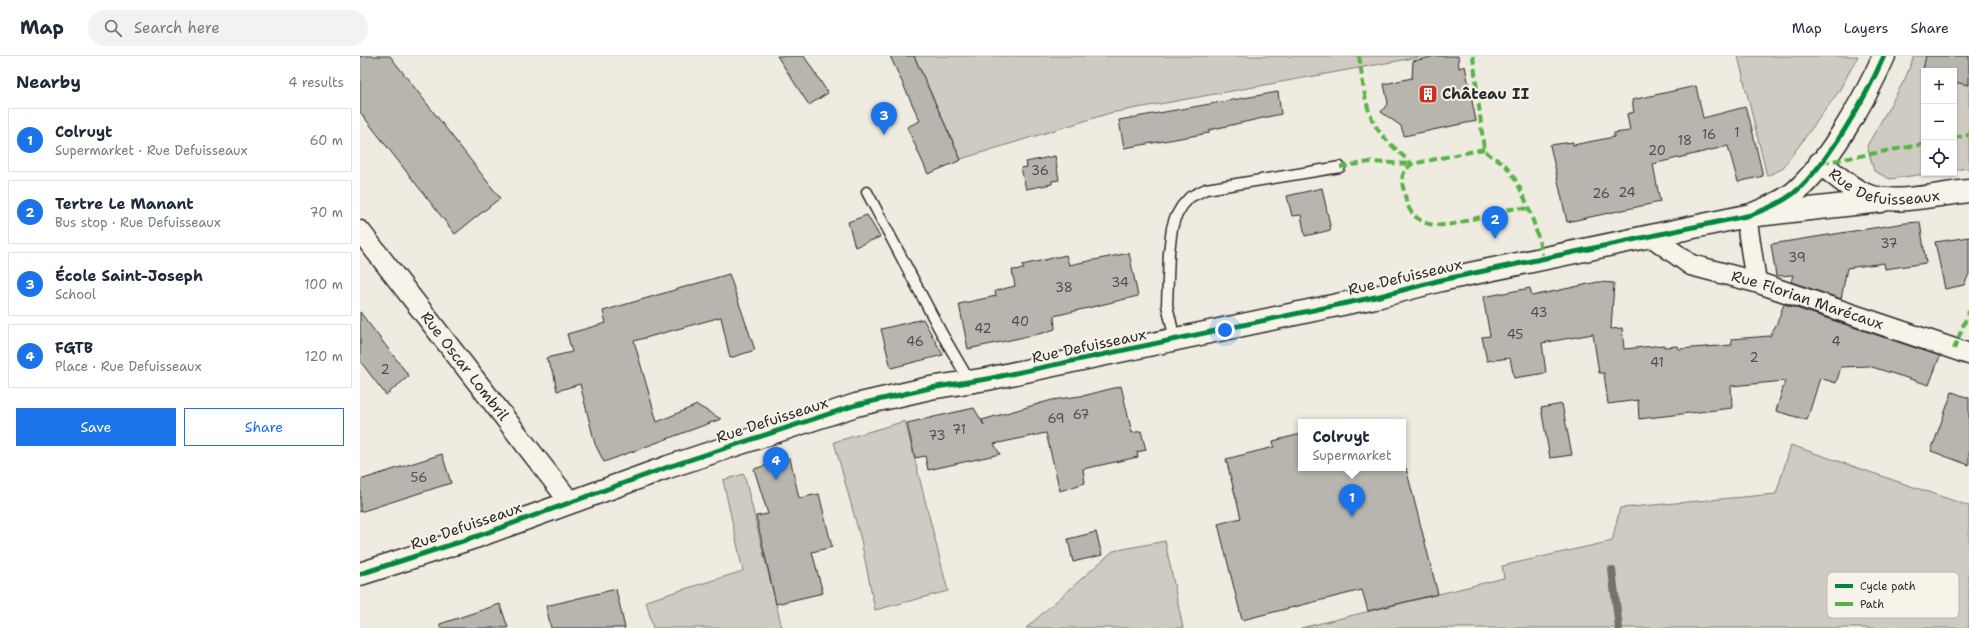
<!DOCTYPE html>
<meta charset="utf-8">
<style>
:root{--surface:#fff;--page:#f2f2f3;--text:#1f2937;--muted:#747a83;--line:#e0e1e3;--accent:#1a73e8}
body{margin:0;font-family:"Shantell Sans",sans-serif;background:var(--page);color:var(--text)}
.controls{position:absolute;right:12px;top:12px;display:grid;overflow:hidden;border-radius:0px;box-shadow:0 1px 3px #0004}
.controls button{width:36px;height:36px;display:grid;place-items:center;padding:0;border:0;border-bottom:1px solid var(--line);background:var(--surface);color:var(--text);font:20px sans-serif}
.you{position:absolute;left:865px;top:274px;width:14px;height:14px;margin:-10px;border:3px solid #fff;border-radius:50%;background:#1a73e8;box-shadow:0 0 0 6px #1a73e833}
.badge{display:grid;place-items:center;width:26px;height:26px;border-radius:50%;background:var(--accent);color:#fff;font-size:13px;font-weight:700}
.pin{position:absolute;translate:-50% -33px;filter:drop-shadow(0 1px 2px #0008)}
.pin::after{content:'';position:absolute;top:21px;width:14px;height:12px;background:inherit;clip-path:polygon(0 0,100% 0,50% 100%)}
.popup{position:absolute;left:938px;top:363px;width:108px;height:52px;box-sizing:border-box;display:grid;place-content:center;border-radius:0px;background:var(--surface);filter:drop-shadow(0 1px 3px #0005);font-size:13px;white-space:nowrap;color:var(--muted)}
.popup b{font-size:15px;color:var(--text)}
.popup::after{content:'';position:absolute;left:50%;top:100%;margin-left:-8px;border:8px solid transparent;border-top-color:var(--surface)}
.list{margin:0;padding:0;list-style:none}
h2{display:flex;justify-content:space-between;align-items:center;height:52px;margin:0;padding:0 16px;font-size:17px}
h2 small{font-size:13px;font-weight:400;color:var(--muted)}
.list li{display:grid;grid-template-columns:26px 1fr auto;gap:12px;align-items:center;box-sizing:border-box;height:64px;margin:0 8px 8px;padding:0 8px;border:1px solid var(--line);border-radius:0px}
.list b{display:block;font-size:15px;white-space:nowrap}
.list p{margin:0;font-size:13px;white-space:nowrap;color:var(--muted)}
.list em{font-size:13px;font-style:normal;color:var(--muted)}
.actions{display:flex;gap:8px;padding:12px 16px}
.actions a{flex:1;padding:9px 0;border:1px solid var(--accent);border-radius:0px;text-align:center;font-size:14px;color:var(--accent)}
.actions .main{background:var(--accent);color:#fff}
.icon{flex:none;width:22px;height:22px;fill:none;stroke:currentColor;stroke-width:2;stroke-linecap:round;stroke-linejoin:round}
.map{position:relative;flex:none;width:1609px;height:572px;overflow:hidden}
header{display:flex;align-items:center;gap:24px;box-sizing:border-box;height:56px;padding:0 20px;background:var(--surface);border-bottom:1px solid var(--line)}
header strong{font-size:19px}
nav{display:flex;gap:22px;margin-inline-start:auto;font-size:14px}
.search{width:280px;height:36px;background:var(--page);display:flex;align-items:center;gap:10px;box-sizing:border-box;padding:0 14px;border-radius:22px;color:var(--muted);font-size:15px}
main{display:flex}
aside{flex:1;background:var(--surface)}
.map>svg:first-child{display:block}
.green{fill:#cfcbc2;stroke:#7d7b76}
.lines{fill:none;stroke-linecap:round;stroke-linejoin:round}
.stream{stroke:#74726e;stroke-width:8}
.building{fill:#b8b5ae;stroke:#2b2b2b}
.service-casing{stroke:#2b2b2b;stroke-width:13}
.minor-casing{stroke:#2b2b2b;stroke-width:23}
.tertiary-casing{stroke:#2b2b2b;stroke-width:25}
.secondary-casing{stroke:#2b2b2b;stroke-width:25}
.service{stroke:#f7f3e8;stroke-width:10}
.minor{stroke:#f7f3e8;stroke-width:20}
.tertiary{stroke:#f7f3e8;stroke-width:22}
.secondary{stroke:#f7f3e8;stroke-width:22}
.quiet{stroke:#56b246;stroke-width:4;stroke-dasharray:8 4;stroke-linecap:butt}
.cycleway-casing{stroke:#f7f3e8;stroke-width:8}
.cycleway{stroke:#00873e;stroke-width:5}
.labels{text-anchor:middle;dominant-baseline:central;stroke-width:4;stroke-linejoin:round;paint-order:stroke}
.number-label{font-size:13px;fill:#4e4e4c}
.poi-label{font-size:15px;font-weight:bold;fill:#2b2b2b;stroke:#f7f3e8;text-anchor:start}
.street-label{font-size:15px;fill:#2b2b2b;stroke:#f7f3e8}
.key{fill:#f7f3e8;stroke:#bab7af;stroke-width:1}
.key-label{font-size:11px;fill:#2b2b2b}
</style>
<header>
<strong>Map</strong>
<div class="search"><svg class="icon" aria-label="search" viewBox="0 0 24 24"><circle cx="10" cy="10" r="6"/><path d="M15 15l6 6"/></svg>Search here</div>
<nav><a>Map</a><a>Layers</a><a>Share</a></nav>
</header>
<main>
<aside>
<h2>Nearby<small>4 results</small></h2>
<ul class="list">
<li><span class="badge">1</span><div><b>Colruyt</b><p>Supermarket · Rue Defuisseaux</p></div><em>60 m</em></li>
<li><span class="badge">2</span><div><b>Tertre Le Manant</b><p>Bus stop · Rue Defuisseaux</p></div><em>70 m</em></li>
<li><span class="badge">3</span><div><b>École Saint-Joseph</b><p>School</p></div><em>100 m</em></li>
<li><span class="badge">4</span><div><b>FGTB</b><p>Place · Rue Defuisseaux</p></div><em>120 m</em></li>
</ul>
<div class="actions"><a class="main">Save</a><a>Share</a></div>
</aside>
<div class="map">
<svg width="1609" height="572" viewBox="0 0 1609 572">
<rect width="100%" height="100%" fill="#efebe0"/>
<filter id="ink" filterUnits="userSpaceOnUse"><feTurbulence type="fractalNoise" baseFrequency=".025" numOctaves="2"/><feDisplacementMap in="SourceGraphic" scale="8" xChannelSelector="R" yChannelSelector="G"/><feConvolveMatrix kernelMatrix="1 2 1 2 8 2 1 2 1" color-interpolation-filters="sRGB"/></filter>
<g filter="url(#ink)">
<g class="green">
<path d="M 554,0 L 1065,0 L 750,57 L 601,103 Z"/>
<path d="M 1378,0 L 1498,0 L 1479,35 L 1422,113 L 1407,120 Z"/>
<path d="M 1554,0 L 1609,0 L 1609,112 L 1594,114 L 1594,15 L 1564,15 L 1564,117 L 1572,117 L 1530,123 L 1514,115 L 1507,90 L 1545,23 Z"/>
<path d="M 545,365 L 588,535 L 515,554 L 501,484 L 474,386 Z"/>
<path d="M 1431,389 L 1609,450 L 1609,572 L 941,572 L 1144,522 L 1142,510 L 1252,485 L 1260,452 L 1416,438 Z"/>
<path d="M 384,418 L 422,572 L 293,572 L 286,545 L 383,515 L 363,424 Z"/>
<path d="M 805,485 L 823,572 L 666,572 L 753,495 Z"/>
</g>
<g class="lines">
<path class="stream" d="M 1252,514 L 1259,572"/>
</g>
<g class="building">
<path d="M 0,0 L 30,0 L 140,142 L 95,178 L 0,56 Z"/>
<path d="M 417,0 L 444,0 L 468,37 L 449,49 Z"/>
<path d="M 530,0 L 554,0 L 601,104 L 568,118 L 547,71 L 560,65 Z"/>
<path d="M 1076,0 L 1098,0 L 1099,12 L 1105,10 L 1116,65 L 1044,80 L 1041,70 L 1021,56 L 1028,47 L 1024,28 L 1052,22 L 1053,5 Z"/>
<path d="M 1566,0 L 1609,0 L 1609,29 L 1594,26 L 1594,15 L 1564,15 L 1564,18 L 1562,17 Z"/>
<path d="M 1336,30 L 1343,62 L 1385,51 L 1389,61 L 1403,120 L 1378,126 L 1368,90 L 1293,108 L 1300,146 L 1207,166 L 1190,89 L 1213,86 L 1213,89 L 1254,81 L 1254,77 L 1270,75 L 1267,58 L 1274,56 L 1272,44 Z"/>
<path d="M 918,36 L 921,58 L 849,74 L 849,77 L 764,92 L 759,64 Z"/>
<path d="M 695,100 L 699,124 L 692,125 L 692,128 L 666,133 L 661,112 L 667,111 L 666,106 Z"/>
<path d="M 962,132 L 971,174 L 945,180 L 941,159 L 932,160 L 927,140 Z"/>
<path d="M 507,159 L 520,181 L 495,191 L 488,166 Z"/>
<path d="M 1560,166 L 1566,207 L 1525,213 L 1524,207 L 1487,212 L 1481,243 L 1431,226 L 1433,219 L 1416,220 L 1411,188 L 1545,167 Z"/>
<path d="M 1609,181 L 1609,218 L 1604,229 L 1585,233 L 1575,186 Z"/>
<path d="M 769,197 L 778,240 L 694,260 L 695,273 L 683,277 L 608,293 L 599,248 L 636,240 L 635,235 L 655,230 L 652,214 L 664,213 L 662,209 L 706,199 L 709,209 Z"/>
<path d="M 369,218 L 395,294 L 370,302 L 361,261 L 274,285 L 297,366 L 337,349 L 361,363 L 244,406 L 235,388 L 220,328 L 197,335 L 194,319 L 186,302 L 212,296 L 207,278 L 246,267 L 243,255 Z"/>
<path d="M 1238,226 L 1254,227 L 1251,273 L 1262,272 L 1264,293 L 1304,289 L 1304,291 L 1318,290 L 1319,293 L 1372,289 L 1371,283 L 1410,280 L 1417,267 L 1424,248 L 1580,300 L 1569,329 L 1509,310 L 1481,311 L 1476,327 L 1460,322 L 1447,364 L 1416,355 L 1425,325 L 1371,330 L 1372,352 L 1279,363 L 1278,344 L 1248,348 L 1244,317 L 1239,317 L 1233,278 L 1182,287 L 1186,317 L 1154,322 L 1150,302 L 1127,305 L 1122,281 L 1130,280 L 1123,241 L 1170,232 L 1172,240 Z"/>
<path d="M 0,256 L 49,320 L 26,339 L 0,305 Z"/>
<path d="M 563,263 L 583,299 L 531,312 L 521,273 Z"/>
<path d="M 761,330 L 772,377 L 781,375 L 786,394 L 777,396 L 778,401 L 723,413 L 725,427 L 700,435 L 686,377 L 634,388 L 640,398 L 568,414 L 565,400 L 555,402 L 547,367 L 614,352 L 624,369 L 622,364 L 692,344 L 727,339 Z"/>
<path d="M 1592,336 L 1609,342 L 1609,409 L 1571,395 Z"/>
<path d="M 1202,348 L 1212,399 L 1190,402 L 1181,352 Z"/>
<path d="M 941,378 L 941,412 L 1046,412 L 1078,538 L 1008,555 L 1002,534 L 882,564 L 858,468 L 881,462 L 866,403 L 914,391 L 913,385 Z"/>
<path d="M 82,398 L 91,427 L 0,456 L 0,424 Z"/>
<path d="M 430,402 L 439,442 L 459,438 L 472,491 L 452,496 L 463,537 L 416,548 L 396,460 L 408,458 L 394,413 Z"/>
<path d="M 736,476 L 742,499 L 713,506 L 708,483 Z"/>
<path d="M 256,533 L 265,572 L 191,572 L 186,550 Z"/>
<path d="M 140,548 L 148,572 L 80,572 L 80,568 Z"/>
</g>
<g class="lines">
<defs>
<g id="service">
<path d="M 507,136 L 582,278 L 610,326"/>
<path d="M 815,284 L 807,249 L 809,196 L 812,172 L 815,162 L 822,150 L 830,141 L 846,133 L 980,111"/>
</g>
<g id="minor">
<path d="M 1386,160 L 1396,226"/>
<path id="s1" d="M 0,175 L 210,446"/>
<path id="s2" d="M 1291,180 L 1331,209 L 1396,226 L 1609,298"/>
</g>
<g id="tertiary">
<path id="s3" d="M 1460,107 C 1475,118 1491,134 1509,140 C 1538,149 1579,138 1609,135"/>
<path d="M 1397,159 L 1521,145"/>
</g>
<path id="secondary" d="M 0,518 L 118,480 L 308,411 L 496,349 L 570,332 L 627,323 L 1020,240 L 1081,224 L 1391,159 C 1406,153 1421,147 1434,137 C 1468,108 1506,41 1524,0"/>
</defs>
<use href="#service" class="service-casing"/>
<use href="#minor" class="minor-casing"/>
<use href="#tertiary" class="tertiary-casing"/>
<use href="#secondary" class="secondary-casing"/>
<use href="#service" class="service"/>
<use href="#minor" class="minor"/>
<use href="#tertiary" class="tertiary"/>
<use href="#secondary" class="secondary"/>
<g class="quiet">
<path d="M 999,0 C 1003,24 1004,55 1019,75 C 1028,87 1041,98 1052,108"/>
<path d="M 1113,0 L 1124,93 C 1129,101 1139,103 1146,110 C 1165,134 1177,173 1183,203"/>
<path d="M 1594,82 L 1609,79"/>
<path d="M 1124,93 L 1052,108 C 1044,114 1040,121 1043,131 C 1045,138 1046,148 1050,154 C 1075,192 1134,146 1168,153"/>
<path d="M 1462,107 L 1564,88"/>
<path d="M 980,111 L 1010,106 L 1052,108"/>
<path d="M 1594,293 L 1609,255"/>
</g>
<defs>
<path id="cycleway" d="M 0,518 L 118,480 L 308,411 L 496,349 L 570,332 L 627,323 L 1020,240 L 1081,224 L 1391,159 C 1406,153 1421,147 1434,137 C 1468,108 1506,41 1524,0"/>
</defs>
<use href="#cycleway" class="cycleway-casing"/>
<use href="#cycleway" class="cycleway"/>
</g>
</g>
<defs>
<symbol id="building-square" viewBox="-11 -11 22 22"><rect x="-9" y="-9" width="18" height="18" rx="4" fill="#c8321e" stroke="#f7f3e8"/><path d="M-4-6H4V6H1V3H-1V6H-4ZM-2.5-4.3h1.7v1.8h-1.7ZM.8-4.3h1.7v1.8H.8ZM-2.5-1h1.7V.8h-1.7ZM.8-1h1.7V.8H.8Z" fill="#fff"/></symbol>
</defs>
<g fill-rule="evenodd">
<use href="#building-square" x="1057" y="27" width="22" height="22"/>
</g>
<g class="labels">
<g class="number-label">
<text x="1377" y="76">1</text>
<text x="1349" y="78">16</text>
<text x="1325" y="84">18</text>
<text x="1297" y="94">20</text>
<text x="680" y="114">36</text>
<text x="1267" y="136">24</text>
<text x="1241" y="137">26</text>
<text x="1529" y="187">37</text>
<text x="1437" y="201">39</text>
<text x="760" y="226">34</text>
<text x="704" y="231">38</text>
<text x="1179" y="256">43</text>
<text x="660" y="265">40</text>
<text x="623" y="272">42</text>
<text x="1155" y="278">45</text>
<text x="555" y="285">46</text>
<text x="1476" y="285">4</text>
<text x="1394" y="301">2</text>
<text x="1297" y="306">41</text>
<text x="25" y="313">2</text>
<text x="721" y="358">67</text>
<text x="696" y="362">69</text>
<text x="599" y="373">71</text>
<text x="577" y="379">73</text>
<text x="59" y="421">56</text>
</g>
<g class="poi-label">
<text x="1082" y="38">Château II</text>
</g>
<g class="street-label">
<text stroke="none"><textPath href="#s3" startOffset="72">Rue Defuisseaux</textPath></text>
<text transform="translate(1045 221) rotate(-13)">Rue Defuisseaux</text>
<text stroke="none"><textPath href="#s2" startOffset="171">Rue Florian Marécaux</textPath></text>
<text transform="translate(729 290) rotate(-12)">Rue Defuisseaux</text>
<text stroke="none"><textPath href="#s1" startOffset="171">Rue Oscar Lombril</textPath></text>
<text transform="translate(412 364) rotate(-18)">Rue Defuisseaux</text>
<text transform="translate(106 470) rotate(-19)">Rue Defuisseaux</text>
</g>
</g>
<rect x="1467" y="516" width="132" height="46" rx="6" class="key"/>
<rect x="1475" y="528" width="18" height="4" fill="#00873e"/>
<rect x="1475" y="546" width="18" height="4" fill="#56b246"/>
<g class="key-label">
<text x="1500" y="534">Cycle path</text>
<text x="1500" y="552">Path</text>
</g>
</svg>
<div class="controls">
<button>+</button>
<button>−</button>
<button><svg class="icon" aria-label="locate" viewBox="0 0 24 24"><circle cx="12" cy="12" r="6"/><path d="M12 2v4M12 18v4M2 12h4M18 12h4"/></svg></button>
</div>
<div class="you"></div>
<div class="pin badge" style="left:992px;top:461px">1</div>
<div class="popup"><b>Colruyt</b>Supermarket</div>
<div class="pin badge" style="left:1135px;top:183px">2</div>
<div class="pin badge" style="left:524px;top:79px">3</div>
<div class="pin badge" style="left:416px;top:424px">4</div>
</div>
</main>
